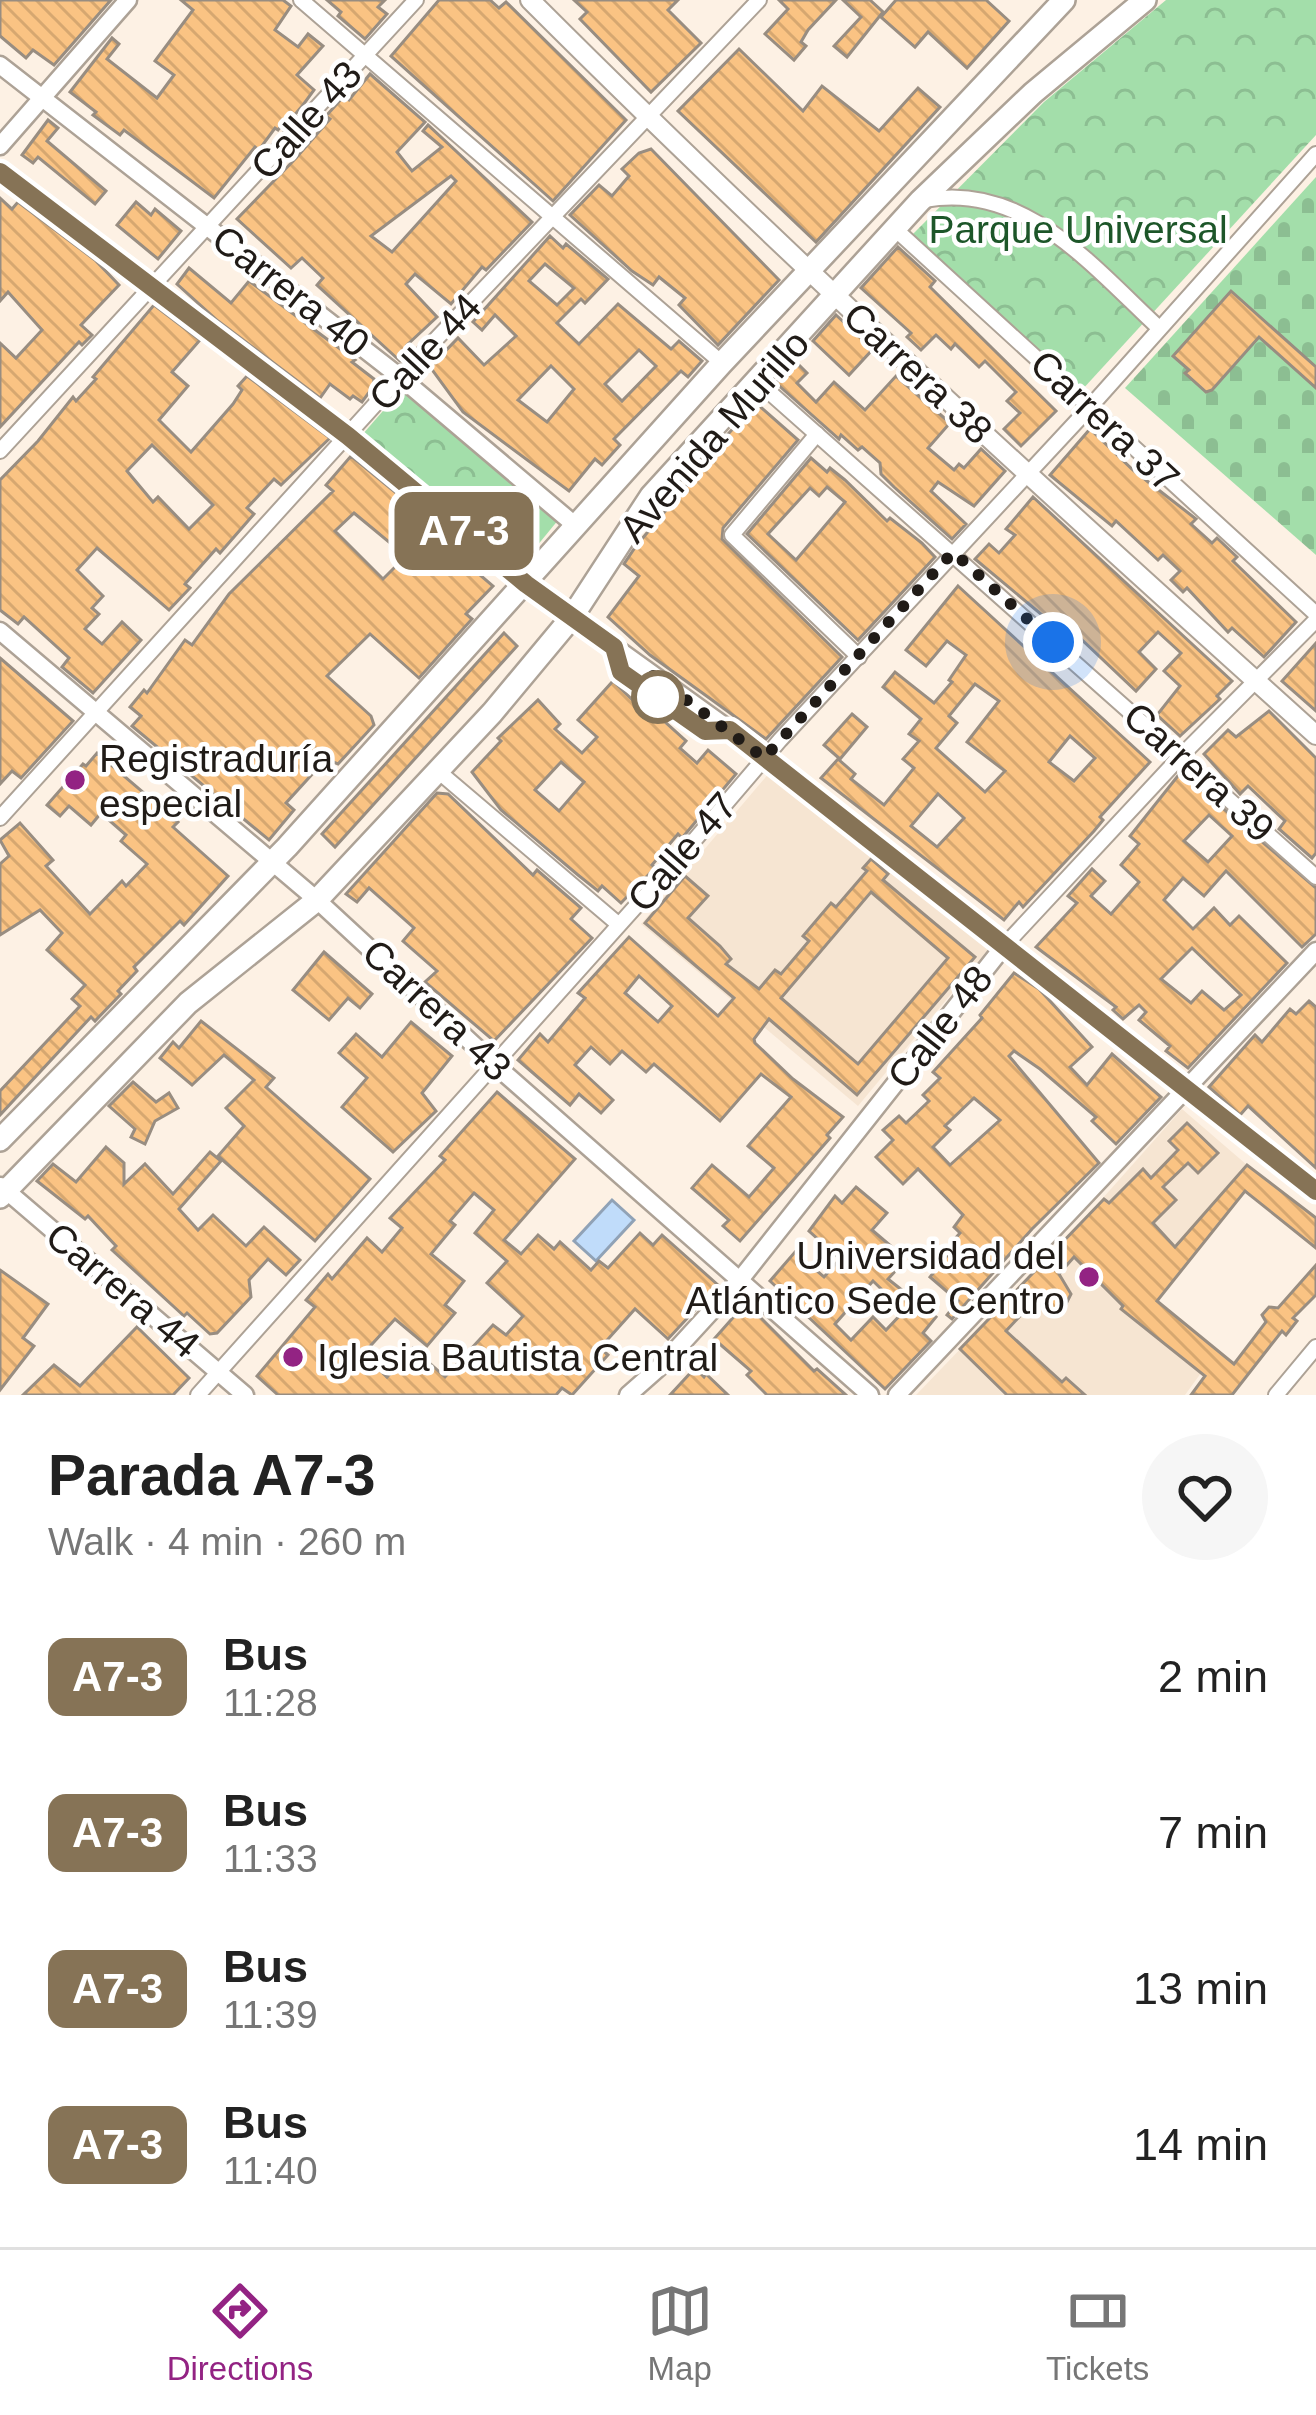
<!DOCTYPE html>
<html lang="en">
<head>
<meta charset="utf-8">
<style>
  :root { --surface:#fff; --page:#f6f6f6; --text:#222; --muted:#767676; --line:#e0e0e0; --accent:#932383 }
  body { margin:0; font-family:Helvetica,sans-serif; background:var(--page); color:var(--text); height:100vh; display:flex; flex-direction:column; font-size:45px; white-space:nowrap }
  * { box-sizing:border-box; margin:0 }
  p { font-size:39px; color:var(--muted) }
  .icon { flex:none; width:66px; height:66px; fill:none; stroke:currentColor; stroke-width:2; stroke-linecap:round; stroke-linejoin:round }
  .map { position:relative; height:1395px; overflow:hidden }
  .drawer { display:flex; flex-direction:column; background:var(--surface); flex:1 }
  .drawer>* { flex:none }
  .badge { padding:0 24px; border-radius:18px; font-size:42px; line-height:78px }
  .you { position:absolute; width:60px; height:60px; margin:-30px; border:9px solid #fff; border-radius:50%; background:#1a73e8; box-shadow:0 0 0 18px #1a73e833 }
  .map>.badge { position:absolute; translate:-50% -50%; box-shadow:0 0 0 6px #fff }
  .round { display:grid; place-items:center; flex:none; width:126px; height:126px; border-radius:63px; background:var(--page) }
  .headline { display:flex; align-items:center; justify-content:space-between; height:204px; padding:0 48px }
  h1 { font-size:57px; font-weight:600; line-height:90px }
  ul { padding:0; list-style:none }
  li { display:flex; align-items:center; gap:36px; height:156px; padding:0 48px }
  li div { flex:1 }
  li b { display:block; font-size:45px }
  li em { font-style:normal }
  li .badge { min-width:132px; font-weight:700; text-align:center }
  .tabs { display:flex; justify-content:space-around; align-items:center; height:168px; border-top:3px solid var(--line); background:var(--surface); font-size:33px; color:var(--muted) }
  .tabs a { display:grid; justify-items:center; gap:6px }
  .tabs .current { color:var(--accent) }
  .map>svg:first-child { display:block }
  .built { fill:#f6e5d2 }
  .cemetery { fill:url(#cemetery-stones) }
  .park { fill:url(#park-crowns) }
  .water { fill:#c0dcfa; stroke:#90a2b6; stroke-width:3 }
  .building { fill:url(#building-back-hatch); stroke:#988d81; stroke-width:3; fill-rule:evenodd }
  .lines { fill:none; stroke-linecap:round; stroke-linejoin:round }
  .minor-casing { stroke:#ada296; stroke-width:18 }
  .tertiary-casing { stroke:#ada296; stroke-width:21 }
  .secondary-casing { stroke:#ada296; stroke-width:22 }
  .primary-casing { stroke:#ada296; stroke-width:26 }
  .minor { stroke:#fff; stroke-width:14 }
  .tertiary { stroke:#fff; stroke-width:16 }
  .secondary { stroke:#fff; stroke-width:18 }
  .primary { stroke:#fff; stroke-width:21 }
  .line-casing { stroke:#fff; stroke-width:27 }
  .line { stroke:#867356; stroke-width:18 }
  .walk { stroke:#201b17; stroke-width:12; stroke-dasharray:0 21.6 }
  .stop-dot { fill:#fff; stroke:#867356; stroke-width:6 }
  .poi-dot { fill:#932383; stroke:#fff; stroke-width:4.5 }
  .labels { text-anchor:middle; dominant-baseline:central; stroke-width:9; stroke-linejoin:round; paint-order:stroke }
  .street-label { font-size:39px; fill:#201b17; stroke:#fff }
  .park-label { font-size:39px; fill:#1d5629; stroke:#fff }
  .poi-label { font-size:39px; fill:#201b17; stroke:#fff; text-anchor:start }
</style>
</head>
<body>
<div class="map">
<svg width="1316" height="1395" viewBox="0 0 1316 1395">
  <defs>
    <pattern id="cemetery-stones" width="16" height="16" patternUnits="userSpaceOnUse" patternTransform="scale(3)"><rect width="16" height="16" fill="#a3deaa"/><path d="M2 7V4a2 2 0 0 1 4 0v3zM10 15v-3a2 2 0 0 1 4 0v3z" fill="#8cbe92"/></pattern>
    <pattern id="park-crowns" width="20" height="18" patternUnits="userSpaceOnUse" patternTransform="scale(3)"><rect width="20" height="18" fill="#a3deaa"/><path d="M2 6a3 3 0 1 1 6 0M12 15a3 3 0 1 1 6 0" fill="none" stroke="#8cbe92"/></pattern>
    <pattern id="building-back-hatch" width="6" height="6" patternUnits="userSpaceOnUse" patternTransform="scale(3)"><rect width="6" height="6" fill="#fac383"/><path d="M-1 5l2 2M0 0l6 6M5-1l2 2" fill="none" stroke="#d6a770"/></pattern>
  </defs>
  <rect width="100%" height="100%" fill="#fdf1e4"/>
  <g class="built">
    <path d="M770,772L991,946L858,1106L641,924Z"/>
    <path d="M1182,1109L1247,1165L1121,1309L1201,1373L1185,1395H916L1070,1235Z"/>
  </g>
  <path class="cemetery" d="M1316,177V555L1125,388Z"/>
  <g class="park">
    <path d="M1166,0H1316V135L1081,391L912,235L1044,102Z"/>
    <path d="M403,388L559,519L523,563L362,435Z"/>
  </g>
  <path class="water" d="M612,1200L634,1220L596,1261L574,1241Z"/>
  <g class="building">
    <path d="M0,0H111L54,65L33,50L26,58L0,36Z"/>
    <path d="M181,0H283L291,6L275,30L298,47L308,34L323,46L297,75L314,90L303,105L292,118L289,115L278,130L275,128L259,150L255,147L214,198L124,130L120,135L93,115L96,112L70,92L112,38L119,44L107,59L157,98L174,75L155,61L193,10Z"/>
    <path d="M327,0H385L378,7L387,14L365,39L338,16L341,12Z"/>
    <path d="M439,0H490L499,8L506,2L626,120L553,201L391,56Z"/>
    <path d="M574,0H678L668,10L701,43L651,92L580,19L587,12Z"/>
    <path d="M779,0H836L808,30L801,42L806,46L794,60L765,34L788,9Z"/>
    <path d="M843,0H870L883,12L847,57L834,46L861,17Z"/>
    <path d="M896,0H986L1009,21L967,68L928,32L915,47L881,17Z"/>
    <path d="M739,49L803,111L822,86L879,131L918,88L940,107L816,242L678,111Z"/>
    <path d="M370,74L425,122L397,152L412,171L442,147L423,131L428,125L532,222L486,270L482,267L451,304L415,274L406,284L437,317L407,345L411,349L400,361L317,285L323,278L302,258L291,268L237,219L296,158L330,119L326,116L344,96L349,100ZM451,176L456,181L392,252L371,236Z"/>
    <path d="M48,120L58,128L47,141L106,191L95,204L38,157L33,163L22,155Z"/>
    <path d="M651,149L779,280L718,345L679,305L685,298L659,277L653,285L632,271L570,215L599,185L612,196L629,176L622,169L639,153Z"/>
    <path d="M0,198L12,209L18,202L95,260L119,285L81,325L92,335L82,345L79,342L0,427V343L16,358L42,330L8,292L0,301Z"/>
    <path d="M136,202L151,215L155,209L181,231L158,259L117,225Z"/>
    <path d="M550,236L563,248L566,244L608,279L585,303L581,299L557,323L579,344L618,304L671,349L679,341L702,361L688,377L681,371L614,439L620,445L602,465L595,459L569,491L463,412L430,367L458,338L484,365L516,336L495,315L482,330L473,322ZM545,264L574,288L557,305L529,281ZM639,350L656,366L622,401L605,384ZM551,366L574,389L547,422L518,400Z"/>
    <path d="M898,247L935,281L930,287L1056,411L1021,446L1004,429L1020,413L1007,401L1016,392L985,361L979,367L955,344L951,349L936,335L921,350L907,337L911,333L861,288Z"/>
    <path d="M189,268L231,303L249,281L355,360L352,362L374,379L373,387L362,402L353,396L350,399L330,384L320,398L218,321L177,284Z"/>
    <path d="M1231,291L1316,367V388L1259,337L1212,390L1206,392L1185,373L1189,370L1173,356Z"/>
    <path d="M154,305L200,340L172,372L188,386L159,420L191,452L233,404L242,390L238,386L247,376L330,438L281,485L274,479L247,508L254,514L220,553L216,549L185,584L190,588L169,610L97,548L77,570L103,596L92,608L99,614L85,629L102,644L122,622L141,640L93,693L62,667L69,658L24,617L18,624L0,610V480L38,441L73,397L76,401L96,379L93,377ZM152,445L213,505L189,529L158,497L153,502L127,471Z"/>
    <path d="M836,315L873,349L849,375L813,341Z"/>
    <path d="M796,362L807,373L797,383L816,402L834,382L865,410L896,376L950,423L928,448L954,470L959,464L964,468L981,449L1005,471L974,506L938,482L931,491L966,524L952,539L894,487L881,474L880,463L862,447L858,450L841,435L839,439L776,383Z"/>
    <path d="M756,403L798,440L723,528L722,539L842,657L766,739L650,655L608,617L639,576L624,564L636,546L704,465L702,463Z"/>
    <path d="M1090,429L1133,470L1196,519L1191,524L1212,543L1217,538L1237,557L1233,561L1296,622L1264,657L1232,628L1228,632L1187,588L1183,592L1171,580L1180,571L1163,555L1158,560L1116,521L1112,526L1050,475Z"/>
    <path d="M351,456L467,551L463,555L476,565L473,569L493,586L466,614L472,619L419,678L370,634L327,676L371,716L374,725L338,764L326,759L286,803L294,810L269,840L132,726L141,716L130,707L144,690L147,693L185,640L192,645L229,594L333,491L326,485ZM354,513L406,556L383,579L335,531Z"/>
    <path d="M811,458L827,472L830,468L845,480L887,521L890,518L922,543L935,557L858,640L747,534ZM827,487L845,502L796,560L768,534L810,488L819,496Z"/>
    <path d="M1033,497L1232,681L1217,696L1220,699L1180,736L1157,715L1180,686L1164,671L1181,653L1158,632L1139,652L1156,669L1136,691L1082,640L1078,645L975,559L989,544L999,553L1015,535L1006,529Z"/>
    <path d="M958,586L1150,762L1100,817L1103,820L1094,831L1023,907L1019,902L1004,920L821,778L838,759L855,774L851,779L884,805L914,768L903,759L919,741L909,734L921,719L883,687L895,672L934,703L952,682L949,680L966,655L947,641L926,666L906,650ZM975,684L999,701L967,742L1005,771L985,792L936,748L957,723L949,716ZM1070,736L1095,758L1074,781L1049,762ZM938,794L964,818L937,847L911,826Z"/>
    <path d="M504,633L517,646L335,847L322,834Z"/>
    <path d="M1316,643V711L1282,681Z"/>
    <path d="M0,658L73,721L21,778L12,771L0,784Z"/>
    <path d="M613,681L651,718L655,713L686,741L680,748L697,763L708,750L736,774L682,838L678,834L652,865L655,868L621,903L602,886L598,891L578,875L501,810L472,772L501,741L498,738L538,700L560,724L555,729L582,753L597,737L578,720ZM561,762L584,782L559,811L535,790Z"/>
    <path d="M1269,711L1316,758V853L1312,858L1279,829L1285,821L1248,786L1240,794L1204,754L1228,730L1236,737Z"/>
    <path d="M852,714L867,727L840,759L824,745Z"/>
    <path d="M97,753L178,822L173,827L228,876L184,925L180,921L134,967L137,971L118,991L121,994L95,1021L91,1017L0,1115V1091L80,1006L72,999L85,985L47,950L62,933L40,910L0,935V864L9,856L0,840L20,823L53,860L46,866L90,914L122,881L126,886L147,864L121,841L126,835L101,813L91,825L69,806L60,816L47,805L83,764L86,766Z"/>
    <path d="M1181,772L1316,888V934L1302,947L1226,871L1204,896L1183,878L1164,900L1193,929L1214,908L1230,925L1239,916L1287,963L1188,1068L1166,1051L1170,1046L1139,1020L1146,1012L1139,1005L1123,1019L1113,1010L1116,1007L1036,947L1077,903L1068,896L1092,869L1105,881L1091,896L1111,914L1139,882L1121,865L1139,844L1130,836ZM1209,815L1232,836L1208,862L1184,841ZM1192,948L1241,995L1224,1010L1202,991L1191,1003L1161,979Z"/>
    <path d="M437,793L448,794L533,875L537,870L581,908L571,919L592,938L494,1041L425,982L437,971L403,941L414,928L369,888L357,902L346,894Z"/>
    <path d="M871,859L888,874L883,880L975,957L857,1095L769,1019L754,1039L755,1043L793,1079L843,1117L827,1135L830,1138L740,1241L723,1226L729,1220L692,1188L712,1165L749,1197L774,1168L748,1146L791,1097L761,1074L720,1121L654,1064L646,1072L622,1051L610,1064L591,1047L575,1065L613,1100L601,1113L579,1094L570,1105L518,1060L540,1034L548,1042L585,998L578,993L629,937L718,1016L734,998L645,923L685,876L708,896L688,918L720,946L731,959L726,964L759,989L775,970L781,974L809,941L803,936L831,903L836,907L867,871L863,868ZM871,892L948,958L858,1064L781,998ZM639,976L672,1006L658,1022L625,993Z"/>
    <path d="M324,952L372,994L360,1008L348,998L329,1020L293,990Z"/>
    <path d="M1014,973L1039,989L1092,1047L1070,1067L1087,1085L1112,1054L1161,1097L1116,1144L1092,1121L1096,1117L1040,1069L1014,1051L1009,1056L1099,1163L1032,1229L952,1319L947,1315L958,1301L930,1277L950,1252L946,1249L960,1233L954,1227L963,1215L918,1169L903,1184L876,1157L893,1140L883,1130L899,1116L906,1123L929,1101L923,1095L940,1078L933,1072L982,1018L980,1015ZM974,1098L1000,1120L950,1165L933,1147L950,1130L945,1126Z"/>
    <path d="M1309,1001L1316,1007V1168L1248,1106L1240,1115L1209,1087L1255,1035L1262,1042L1290,1009L1296,1014Z"/>
    <path d="M201,1021L274,1078L266,1087L370,1179L315,1241L218,1156L244,1126L226,1108L254,1080L224,1055L192,1085L160,1058L173,1042L179,1048Z"/>
    <path d="M411,1022L452,1056L422,1093L436,1111L393,1152L342,1107L367,1078L339,1053L356,1034L382,1057Z"/>
    <path d="M133,1082L156,1102L169,1093L178,1108L155,1121L145,1144L131,1137L135,1129L109,1106Z"/>
    <path d="M497,1092L575,1159L504,1240L521,1254L538,1235L554,1249L560,1242L591,1270L599,1261L608,1268L640,1233L653,1245L662,1235L718,1285L668,1339L635,1309L600,1348L608,1355L572,1395L562,1388L556,1395H278L257,1376L315,1307L306,1300L328,1274L332,1279L367,1238L382,1252L402,1228L390,1218L445,1160L440,1156ZM474,1193L494,1210L475,1233L507,1261L487,1283L523,1316L506,1335L493,1325L445,1377L413,1348L387,1377L363,1354L395,1319L427,1346L455,1313L445,1305L464,1281L431,1254L455,1225L450,1221Z"/>
    <path d="M1187,1123L1218,1153L1198,1173L1188,1163L1163,1187L1176,1200L1153,1223L1175,1247L1247,1165L1316,1218V1248L1245,1191L1157,1301L1234,1364L1266,1322L1262,1315L1269,1307L1278,1308L1316,1265V1295L1293,1318L1297,1321L1286,1335L1282,1331L1232,1395H1191L1205,1376L1121,1309L1123,1306L1074,1257L1059,1274L1071,1294L1064,1308L1052,1314L1035,1300L1006,1331L1062,1382L1066,1378L1085,1395H1007L960,1349L1104,1199L1109,1203L1143,1169L1151,1178L1178,1150L1169,1141Z"/>
    <path d="M106,1147L124,1163V1184L145,1164L173,1194L210,1152L221,1161L179,1209L198,1230L213,1215L246,1246L264,1227L300,1260L286,1275L268,1259L249,1280L251,1297L217,1333L210,1334L187,1313L184,1316L112,1250L116,1246L88,1216L85,1219L37,1181L53,1164L76,1182Z"/>
    <path d="M856,1187L887,1213L872,1230L899,1253L892,1261L899,1267L888,1279L936,1317L923,1333L931,1341L885,1389L770,1281L795,1252L824,1277L840,1259L809,1231L835,1196L842,1203ZM873,1281L904,1311L886,1330L873,1317L851,1340L835,1324Z"/>
    <path d="M0,1270L48,1304L23,1338L34,1346L0,1390Z"/>
    <path d="M746,1303L814,1371L817,1369L846,1395H767L747,1375L751,1371L714,1339Z"/>
    <path d="M137,1327L189,1378L173,1395H23L54,1365L80,1386Z"/>
    <path d="M695,1368L704,1377L706,1374L728,1395H670Z"/>
  </g>
  <g class="lines">
    <defs>
      <g id="minor">
        <path d="M301,0L722,363"/>
        <path d="M925,200C1024,181 1094,268 1159,328"/>
        <path d="M894,228L1316,614"/>
        <path d="M758,382L1316,877"/>
        <path d="M817,434L732,535L859,657"/>
        <path d="M0,451L416,0"/>
        <path d="M438,771L618,924"/>
        <path d="M0,818L400,377L759,0"/>
        <path d="M1004,946L1180,757L1316,620"/>
        <path d="M198,1395L680,857L780,740L1090,407L1316,154"/>
        <path d="M1276,1395L1316,1347"/>
      </g>
      <g id="tertiary">
        <path d="M0,65L400,377L576,526"/>
        <path d="M0,146L128,0"/>
        <path d="M0,172L348,436L527,584L730,730L1316,1191"/>
        <path d="M0,631L317,900L503,1072L870,1395"/>
        <path d="M1,1186L245,1395"/>
        <path d="M628,1395L662,1365L739,1281L1004,946"/>
        <path d="M897,1395L1316,951"/>
      </g>
      <path id="secondary" d="M530,0C784,254 1049,495 1316,735"/>
      <g id="primary">
        <path d="M0,1140L287,847L722,363L1064,0"/>
        <path d="M0,1197L188,1003L317,900L492,713L572,617L651,496L920,201L1033,93L1145,0"/>
      </g>
    </defs>
    <use href="#minor" class="minor-casing"/>
    <use href="#tertiary" class="tertiary-casing"/>
    <use href="#secondary" class="secondary-casing"/>
    <use href="#primary" class="primary-casing"/>
    <use href="#minor" class="minor"/>
    <use href="#tertiary" class="tertiary"/>
    <use href="#secondary" class="secondary"/>
    <use href="#primary" class="primary"/>
  </g>
  <g class="lines">
    <defs>
      <path id="line" d="M0,172L348,436L526,584L614,647L621,672L705,731L730,730L1316,1191"/>
    </defs>
    <use href="#line" class="line-casing"/>
    <use href="#line" class="line"/>
    <path class="walk" d="M658,697L653,675L764,758L953,552L1053,642"/>
  </g>
  <circle class="stop-dot" cx="658" cy="697" r="24"/>
  <g class="poi-dot">
    <circle cx="75" cy="780" r="12"/>
    <circle cx="1089" cy="1277" r="12"/>
    <circle cx="293" cy="1357" r="12"/>
  </g>
  <g class="labels">
    <g class="street-label">
      <text transform="translate(306 120) rotate(-48)">Calle 43</text>
      <text transform="translate(291 291) rotate(38)">Carrera 40</text>
      <text transform="translate(425 352) rotate(-47)">Calle 44</text>
      <text transform="translate(918 373) rotate(43)">Carrera 38</text>
      <text transform="translate(1105 421) rotate(43)">Carrera 37</text>
      <text transform="translate(714 436) rotate(-49)">Avenida Murillo</text>
      <text transform="translate(1199 772) rotate(42)">Carrera 39</text>
      <text transform="translate(682 852) rotate(-49)">Calle 47</text>
      <text transform="translate(437 1010) rotate(43)">Carrera 43</text>
      <text transform="translate(940 1027) rotate(-52)">Calle 48</text>
      <text transform="translate(123 1290) rotate(40)">Carrera 44</text>
    </g>
    <g class="park-label">
      <text x="1078" y="229">Parque Universal</text>
    </g>
    <g class="poi-label">
      <text x="99" y="758">Registraduría<tspan x="99" dy="45">especial</tspan></text>
      <text x="1065" y="1255" text-anchor="end">Universidad del<tspan x="1065" dy="45">Atlántico Sede Centro</tspan></text>
      <text x="317" y="1357">Iglesia Bautista Central</text>
    </g>
  </g>
</svg>
<div class="you" style="left:1053px;top:642px"></div>
<b class="badge" style="left:464px;top:531px;background:#867356;color:#fff">A7-3</b>
</div>
<section class="drawer">
<div class="headline"><div><h1>Parada A7-3</h1><p>Walk · 4 min · 260 m</p></div><a class="round"><svg class="icon" aria-label="heart" viewBox="0 0 24 24"><path d="M12 20l-8-8c-3-5 5-10 8-4 3-6 11-1 8 4z"/></svg></a></div>
<ul>
<li><span class="badge" style="background:#867356;color:#fff">A7-3</span><div><b>Bus</b><p>11:28</p></div><em>2 min</em></li>
<li><span class="badge" style="background:#867356;color:#fff">A7-3</span><div><b>Bus</b><p>11:33</p></div><em>7 min</em></li>
<li><span class="badge" style="background:#867356;color:#fff">A7-3</span><div><b>Bus</b><p>11:39</p></div><em>13 min</em></li>
<li><span class="badge" style="background:#867356;color:#fff">A7-3</span><div><b>Bus</b><p>11:40</p></div><em>14 min</em></li>
</ul>
</section>
<nav class="tabs">
<a class="current"><svg class="icon" aria-label="directions" viewBox="0 0 24 24"><path d="M12 3l9 9-9 9-9-9zM9 14v-3h6M13 9l2 2-2 2"/></svg>Directions</a>
<a><svg class="icon" aria-label="map" viewBox="0 0 24 24"><path d="M3 6l6-2 6 2 6-2v14l-6 2-6-2-6 2zM9 4v14M15 6v14"/></svg>Map</a>
<a><svg class="icon" aria-label="tickets" viewBox="0 0 24 24"><path d="M3 7h18v10H3zM15 7v10"/></svg>Tickets</a>
</nav>
</body>
</html>
